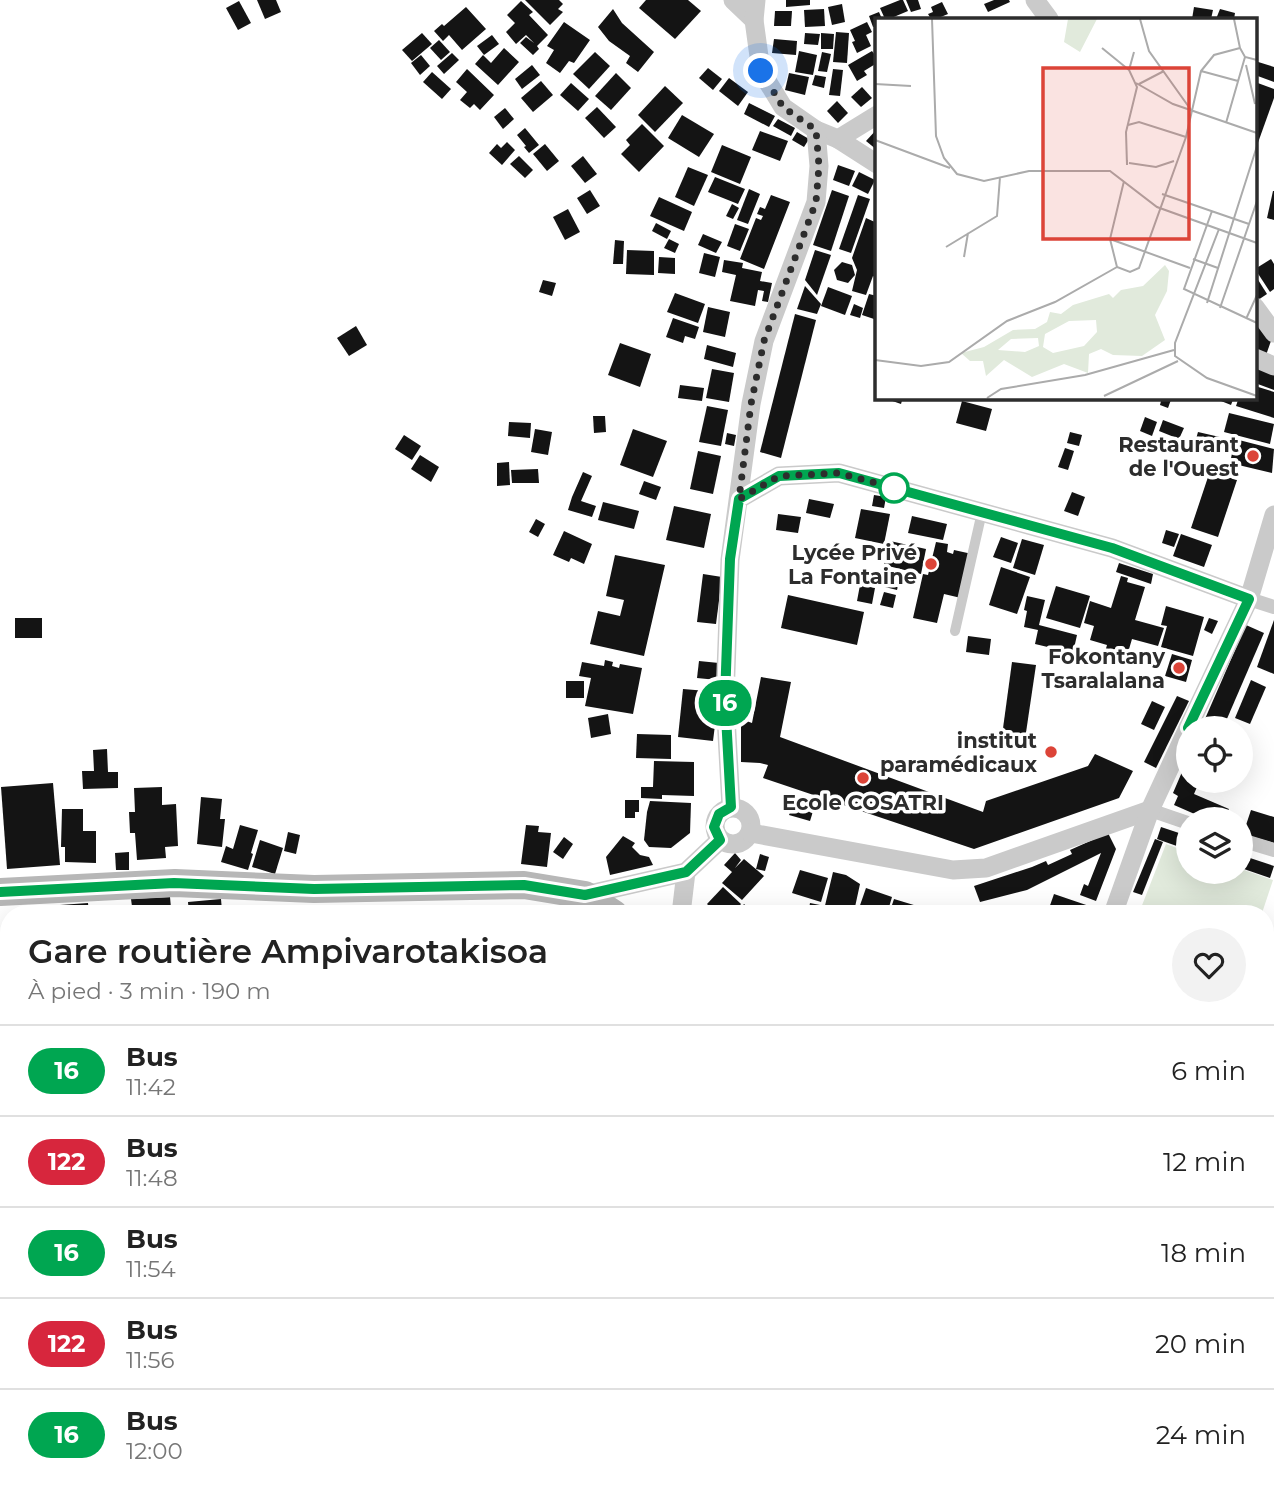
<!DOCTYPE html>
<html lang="fr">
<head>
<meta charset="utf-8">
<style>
  :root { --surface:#fff; --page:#f2f2f2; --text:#222; --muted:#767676; --line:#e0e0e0 }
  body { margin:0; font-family:Montserrat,sans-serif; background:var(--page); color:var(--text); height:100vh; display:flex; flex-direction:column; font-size:26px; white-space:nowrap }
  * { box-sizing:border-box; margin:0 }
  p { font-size:23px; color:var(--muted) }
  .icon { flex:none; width:38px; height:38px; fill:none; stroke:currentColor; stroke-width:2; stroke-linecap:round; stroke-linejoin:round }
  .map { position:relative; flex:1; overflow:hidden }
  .panel { position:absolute; left:0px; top:905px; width:1274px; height:590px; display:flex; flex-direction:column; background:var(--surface); border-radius:28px 28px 0 0; box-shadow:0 7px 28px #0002 }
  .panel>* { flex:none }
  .badge { padding:0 14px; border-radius:23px; font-size:24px; line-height:46px }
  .buttons { position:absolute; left:1176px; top:716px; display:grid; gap:14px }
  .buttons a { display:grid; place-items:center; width:77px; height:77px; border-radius:50%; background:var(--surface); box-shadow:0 7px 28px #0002; font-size:35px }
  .you { position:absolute; width:35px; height:35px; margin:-18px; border:5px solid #fff; border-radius:50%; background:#1a73e8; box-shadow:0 0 0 10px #1a73e833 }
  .map>.badge { position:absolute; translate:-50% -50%; box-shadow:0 0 0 4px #fff }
  .round { display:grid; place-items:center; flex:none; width:74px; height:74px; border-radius:37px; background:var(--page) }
  .headline { display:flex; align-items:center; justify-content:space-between; height:119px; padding:0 28px }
  h1 { font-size:33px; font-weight:600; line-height:52px }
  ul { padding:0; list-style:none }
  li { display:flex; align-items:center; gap:21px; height:91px; padding:0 28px; border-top:2px solid var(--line) }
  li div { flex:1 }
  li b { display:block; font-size:26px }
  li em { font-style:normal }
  li .badge { min-width:77px; font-weight:700; text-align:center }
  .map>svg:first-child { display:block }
  .green { fill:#e1eadc }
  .building { fill:#141414 }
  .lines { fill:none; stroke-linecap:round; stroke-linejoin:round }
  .path { stroke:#cacaca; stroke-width:4.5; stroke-dasharray:3.5 3.5; stroke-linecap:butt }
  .service { stroke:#cacaca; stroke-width:10 }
  .pedestrian { stroke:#cacaca; stroke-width:14 }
  .minor { stroke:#cacaca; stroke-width:19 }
  .secondary { stroke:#b7b7b7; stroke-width:28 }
  .line-casing { stroke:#fff; stroke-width:16 }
  .line { stroke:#00a651; stroke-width:10 }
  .walk { stroke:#2d2d2d; stroke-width:7; stroke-dasharray:0 12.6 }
  .poi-dot { fill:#dc4438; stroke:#fff; stroke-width:2.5 }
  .stop-dot { fill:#fff; stroke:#00a651; stroke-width:3.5 }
  .labels { text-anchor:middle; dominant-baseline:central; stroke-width:7; stroke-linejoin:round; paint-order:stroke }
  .poi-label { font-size:21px; font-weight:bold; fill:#2d2d2d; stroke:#fff; text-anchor:end }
  .inset-road { fill:none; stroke:#ababab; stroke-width:2 }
  .view { fill:#dc4438; fill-opacity:0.15; stroke:#dc4438; stroke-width:3.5 }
  .inset-edge { fill:none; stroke:#2d2d2d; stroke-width:3.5 }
</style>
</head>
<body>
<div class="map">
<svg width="1274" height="1494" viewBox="0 0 1274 1494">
  <rect width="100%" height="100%" fill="#fff"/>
  <path class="green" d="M1166,844L1188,852V872H1241V869L1273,880L1262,913H1139Z"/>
  <g class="building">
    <path d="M257,0H276L281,12L265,19Z"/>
    <path d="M525,0H559L563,4L558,9L563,12L550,25Z"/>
    <path d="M646,0H688L701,11L675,39L639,8Z"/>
    <path d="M786,0H810V5L786,7Z"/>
    <path d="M900,0H903L908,11L889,19H885L880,8Z"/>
    <path d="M906,0H918L921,9L911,12Z"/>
    <path d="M994,0H1009L1010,2L988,12L984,4Z"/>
    <path d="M239,1L251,23L238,30L226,8Z"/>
    <path d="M521,1L533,12L529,15L548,35L537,46L539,49L533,55L520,43L526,37L534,43L526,35L516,44L506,32L515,23L507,15Z"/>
    <path d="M942,2L948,14L936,19H931L928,14L933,12L931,7Z"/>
    <path d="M842,4L845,22L832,25L828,7Z"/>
    <path d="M466,7L486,29L462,50L449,35L443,41L434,31L442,24L444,26Z"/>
    <path d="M1194,7L1213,10L1211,19H1192Z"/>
    <path d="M613,9L622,23L654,52L638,72L626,63L630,56L609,41L598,27Z"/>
    <path d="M824,9L825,26L805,27L804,10Z"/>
    <path d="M1220,9L1235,13L1234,19H1216Z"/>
    <path d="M775,11H792L791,26H774Z"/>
    <path d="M879,12L882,19H877V26L873,27L869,16Z"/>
    <path d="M564,22L590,40L574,63L569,61L560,73L546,63L554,50L547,46Z"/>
    <path d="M867,22L872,32L866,35L871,46L857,53L852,42L855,41L850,30Z"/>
    <path d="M836,32L849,33L847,63L833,62Z"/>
    <path d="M422,33L432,44L412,61L402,50Z"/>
    <path d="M805,33L820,34L818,45L804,44Z"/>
    <path d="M821,33L834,34L833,49H821Z"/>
    <path d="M492,35L499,44L484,55L477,46Z"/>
    <path d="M774,39L797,41L796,55L772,53Z"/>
    <path d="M439,40L450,52L441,60L430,48Z"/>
    <path d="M504,48L519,62L498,85L475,64L483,55L491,63Z"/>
    <path d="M799,51L817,55L813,75L795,72Z"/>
    <path d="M872,51L877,58V63L864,71L867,75L857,81L848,65Z"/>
    <path d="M595,52L610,66L589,89L573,74Z"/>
    <path d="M822,52L831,54L827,72L818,71Z"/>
    <path d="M452,53L459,60L444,74L437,66Z"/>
    <path d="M421,55L430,66L420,75L411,63Z"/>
    <path d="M1255,61L1274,67V82L1255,75Z"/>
    <path d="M532,65L540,75L522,89L515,79Z"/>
    <path d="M708,68L722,79L713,90L699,78Z"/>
    <path d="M467,69L494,95L480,110L474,104L470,108L460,100L467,92L456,82Z"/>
    <path d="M833,69L843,70L840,96L829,95Z"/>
    <path d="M432,72L451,89L442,99L423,82Z"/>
    <path d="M616,73L631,88L611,110L595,96Z"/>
    <path d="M789,73L809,77L805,95L785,90Z"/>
    <path d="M815,75L826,77L824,88L812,85Z"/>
    <path d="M729,78L748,92L738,106L719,91Z"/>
    <path d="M541,81L553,95L533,112L521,98Z"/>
    <path d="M1255,82L1274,89V98L1255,151Z"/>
    <path d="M571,83L589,99L578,111L560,95Z"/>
    <path d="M665,86L683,103L655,132L638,115Z"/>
    <path d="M862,87L872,98L861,107L851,97Z"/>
    <path d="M837,101L848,113L838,123L827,111Z"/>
    <path d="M749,103L775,116L769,127L744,114Z"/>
    <path d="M597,107L616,127L604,138L585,118Z"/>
    <path d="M505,108L514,119L503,129L494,117Z"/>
    <path d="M682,115L714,134L699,157L668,138Z"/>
    <path d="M778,119L795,128L791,136L773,126Z"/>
    <path d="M642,124L664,146L639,172L621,154L630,145L626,140Z"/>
    <path d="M525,128L539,145L529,153L524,147L526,146L517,135Z"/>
    <path d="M877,129V150L866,141Z"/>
    <path d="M760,131L788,141L780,161L752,150Z"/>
    <path d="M797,132L809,139L804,147L792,140Z"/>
    <path d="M507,142L515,150L502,165L489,153L497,144L501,148Z"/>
    <path d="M545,144L559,161L547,171L533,154Z"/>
    <path d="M722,145L751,157L740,184L711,172Z"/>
    <path d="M519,156L533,170L525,178L510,164Z"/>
    <path d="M583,156L597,174L585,183L571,166Z"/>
    <path d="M838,165L855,171L849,186L833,180Z"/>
    <path d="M688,167L708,175L694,206L675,197Z"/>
    <path d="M859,172L875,180L868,194L852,186Z"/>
    <path d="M715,177L745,189L738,204L708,192Z"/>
    <path d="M749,189L760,194L748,224L737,220Z"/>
    <path d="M590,190L600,206L587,214L577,198Z"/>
    <path d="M832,190L849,196L831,251L813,245Z"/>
    <path d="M1273,191H1274V220L1267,218Z"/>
    <path d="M771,195L790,202L764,269L740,259L756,218L761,220L763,216L757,214L760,207L765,209Z"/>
    <path d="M858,195L870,199L851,253L839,249Z"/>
    <path d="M659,197L692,212L684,231L650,216Z"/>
    <path d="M732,204L739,208L733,219L726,216Z"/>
    <path d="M568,209L580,232L565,240L553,217Z"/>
    <path d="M866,218L877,223V275L876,278L873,276L866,295L852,291L857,270L852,258Z"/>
    <path d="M656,223L671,231L667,239L652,231Z"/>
    <path d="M735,224L749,229L740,251L727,246Z"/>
    <path d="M703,234L722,242L716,253L698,245Z"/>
    <path d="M669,239L679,244L675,253L664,248Z"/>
    <path d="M615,240L624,241L623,264H613Z"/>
    <path d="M627,250L654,251V275L626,274Z"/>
    <path d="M815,250L831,255L817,295L805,280Z"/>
    <path d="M704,253L720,257L715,277L699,273Z"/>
    <path d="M659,257L675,258V274L658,273Z"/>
    <path d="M1271,259L1274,264V289L1270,292L1255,269Z"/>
    <path d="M724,260L743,263L742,268L762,272L760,281L772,283L768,302L762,301L764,291L758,290L755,306L730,301L736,275L722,272Z"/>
    <path d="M842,262L852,265L855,275L848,283L837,280L834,270Z"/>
    <path d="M1255,275L1267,294L1258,300L1255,296Z"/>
    <path d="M543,280L556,283L552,296L539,292Z"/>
    <path d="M805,286L821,304L817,314L797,309Z"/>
    <path d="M828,287L852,296L845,315L821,306Z"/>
    <path d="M675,293L705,304L698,323L667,312Z"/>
    <path d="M869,294L877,296V320L862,315Z"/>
    <path d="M854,304L863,308L860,318L850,315Z"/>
    <path d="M708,307L730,312L725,337L703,332Z"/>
    <path d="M795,314L816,320L781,458L760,452Z"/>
    <path d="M1255,314L1272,338L1265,358L1255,355Z"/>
    <path d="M673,318L699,327L695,339L685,336L683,343L666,337Z"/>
    <path d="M356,326L367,345L349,356L337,338Z"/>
    <path d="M620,343L651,354L640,387L608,375Z"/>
    <path d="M707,345L736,353L733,367L704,359Z"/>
    <path d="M1258,364L1274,370V390L1255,383V373Z"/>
    <path d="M712,369L734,373L729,402L706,398Z"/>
    <path d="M680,385L704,388L702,401L678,398Z"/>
    <path d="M1255,386L1274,392V418L1236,406L1239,397H1255Z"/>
    <path d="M881,397H903L901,404Z"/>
    <path d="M1162,397H1172L1168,408L1160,405Z"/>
    <path d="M1211,397H1234L1231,405Z"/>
    <path d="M962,401L992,409L986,431L956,423Z"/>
    <path d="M707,406L728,410L721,446L699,442Z"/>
    <path d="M1229,413L1274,424L1270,444L1224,432Z"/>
    <path d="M593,416H605L606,432L594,433Z"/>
    <path d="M1145,417L1157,422L1152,436L1140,431Z"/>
    <path d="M1163,420L1184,428L1179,439L1159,431Z"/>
    <path d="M509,422L531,423L530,438L508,436Z"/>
    <path d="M535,429L552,432L548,455L531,452Z"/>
    <path d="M633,429L667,441L653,477L620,465Z"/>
    <path d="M1070,432L1082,435L1079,446L1067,443Z"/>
    <path d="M1198,432L1224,438L1221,452L1194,446Z"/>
    <path d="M727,433L736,435L734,446L725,444Z"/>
    <path d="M404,435L421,446L412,460L395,449Z"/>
    <path d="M1235,439L1274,449L1272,473L1230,463Z"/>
    <path d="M1065,448L1074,451L1068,470L1058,467Z"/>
    <path d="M698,451L721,456L713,494L690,489Z"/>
    <path d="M420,455L439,467L431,482L411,469Z"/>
    <path d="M509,462L510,485L497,486V463Z"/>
    <path d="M538,469L539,483H512L511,470Z"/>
    <path d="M1210,471L1237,480L1218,537L1191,528Z"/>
    <path d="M583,472L592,476L581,501L596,506L592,517L568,510L572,497Z"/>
    <path d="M644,481L661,487L656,500L639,494Z"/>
    <path d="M1072,492L1085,497L1078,516L1064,511Z"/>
    <path d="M874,495L886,497L884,508L872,506Z"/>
    <path d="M809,499L834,504L830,518L806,513Z"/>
    <path d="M603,502L639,511L634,529L598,520Z"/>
    <path d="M674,506L711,514L704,548L666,540Z"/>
    <path d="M861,509L890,514L884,544L855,538Z"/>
    <path d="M778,514L801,517L798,533L776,530Z"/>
    <path d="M912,516L947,524L943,540L908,533Z"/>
    <path d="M536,519L545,524L538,537L529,532Z"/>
    <path d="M1166,530L1179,534L1174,547L1162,543Z"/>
    <path d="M564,531L592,544L584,564L571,558L569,562L553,555Z"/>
    <path d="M1181,534L1212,545L1204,567L1173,556Z"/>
    <path d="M1001,537L1018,543L1011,563L993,557Z"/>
    <path d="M1022,539L1044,545L1035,575L1013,568Z"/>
    <path d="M890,541L926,549L921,574L884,565Z"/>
    <path d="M936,542L948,544L947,552L953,554L954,550L972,554L961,598L944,594L937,623L913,618L923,574L928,575Z"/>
    <path d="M615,555L665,565L644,656L590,644L598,611L620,616L624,600L606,596Z"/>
    <path d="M1119,563L1153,574L1151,584L1116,572Z"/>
    <path d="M1001,567L1030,577L1017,614L989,605Z"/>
    <path d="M881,569L901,574L897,590L877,585Z"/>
    <path d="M703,574L722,577L716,624L697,622Z"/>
    <path d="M1121,576L1128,578L1127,582L1145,587L1135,620L1164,628L1158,646L1132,639L1124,666L1103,659L1107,645L1090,640L1094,626L1084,623L1090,601L1111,608Z"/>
    <path d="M860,585L875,588L872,604L857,601Z"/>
    <path d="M1056,586L1090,596L1080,628L1046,618Z"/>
    <path d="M884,592L896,595L893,608L880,605Z"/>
    <path d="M788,595L864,612L857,645L781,628Z"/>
    <path d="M1027,596L1045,600L1039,625L1077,635L1073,653L1035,644L1038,630L1024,627L1027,611L1024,610Z"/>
    <path d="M1166,606L1204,617L1193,656L1161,647L1167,626L1161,625Z"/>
    <rect x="15" y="618" width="27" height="20"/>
    <path d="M1209,618L1218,621L1212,634L1204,630Z"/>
    <path d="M1274,620V674L1257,667Z"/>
    <path d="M1246,625L1264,633L1223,728H1201Z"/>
    <path d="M968,636L991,639L989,655L966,652Z"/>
    <path d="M1172,654L1192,660L1186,682L1165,676Z"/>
    <path d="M605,660L613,662L612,666L619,668L620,664L642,668L633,714L585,706L591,678L579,676L582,662L604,666Z"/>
    <path d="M699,661L719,663L717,680L697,678Z"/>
    <path d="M1012,662L1036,665L1024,746L1001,743Z"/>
    <path d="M761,677L791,682L780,737L983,812L986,801L1088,766L1095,754L1133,771L1119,798L974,849L763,778L768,765L760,763L741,762V719L752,723Z"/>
    <path d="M1251,680L1266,687L1250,724L1235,718Z"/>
    <rect x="566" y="681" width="18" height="17"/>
    <path d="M683,689L719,692L713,741L678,737Z"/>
    <path d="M1177,696L1189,701L1156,768L1144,762Z"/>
    <path d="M1152,701L1165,707L1154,730L1141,724Z"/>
    <path d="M608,714L611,734L591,738L588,718Z"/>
    <path d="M637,734L671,735V759L636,758Z"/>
    <path d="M107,749L108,772H118V788L83,789L82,771H94L93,750Z"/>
    <path d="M1188,758V780H1200L1194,794L1229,809L1225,819H1206L1174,805L1178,796L1173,793Z"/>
    <path d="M654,761L694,762V796L662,795V799L641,798V787H653Z"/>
    <path d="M53,783L60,865L7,869L1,787Z"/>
    <path d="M162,787V805L176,804L178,846L165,847L166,858L137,860L135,833H130L129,812H135L134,788Z"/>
    <path d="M201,797L222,799L220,819H225L222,847L197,844Z"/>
    <path d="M625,800H639V812H635V818H625Z"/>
    <path d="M650,801L691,803L690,833L671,848L649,847L644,840L647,812Z"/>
    <path d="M794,801L814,808L810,821L789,815Z"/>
    <path d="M62,809H83V831H96V863L65,862V847H61Z"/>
    <path d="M1251,810L1274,817V843L1243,834Z"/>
    <path d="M240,825L258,830L251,853L253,854L248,870L221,862L226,846L233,849Z"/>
    <path d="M526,825L539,826L538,832L551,833L547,867L521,864Z"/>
    <path d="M1161,827L1188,836V850L1157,839Z"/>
    <path d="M288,832L300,835L296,854L284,851Z"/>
    <path d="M1108,833L1116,849L1096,901L1080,895L1084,884L1088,886L1101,853L1027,890L980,902L974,886L1032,867L1046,861L1048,865L1072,854L1070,850Z"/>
    <path d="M623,836L635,843L632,847L640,855L649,857L653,865L610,875L606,857Z"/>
    <path d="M564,837L573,844L563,859L553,852Z"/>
    <path d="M1155,839L1163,842L1142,895L1133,892Z"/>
    <path d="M260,840L283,848L275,874L252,867Z"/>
    <path d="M129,852V870H116L115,853Z"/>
    <path d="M735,853L741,860L735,868L744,859L764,876L742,900L722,883L732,872L724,865Z"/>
    <path d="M760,854L769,857L765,871L756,869Z"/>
    <path d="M1241,855L1274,866L1270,878L1241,868Z"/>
    <path d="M800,870L828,878L821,902L792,893Z"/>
    <path d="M833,872L846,875L860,884L855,907L847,905L845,914H823Z"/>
    <path d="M723,887L741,904L733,914H717L707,904Z"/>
    <path d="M866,888L892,897L887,914H857Z"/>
    <path d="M1054,894L1095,908L1093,914H1047Z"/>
    <path d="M170,897L171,908L160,909L161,914H133L131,899Z"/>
    <path d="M221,899L222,911L189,914L188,902Z"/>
    <path d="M894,899L927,909L925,914H889Z"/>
    <path d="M88,903L89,914H44V911L60,910V905Z"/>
    <path d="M810,903L820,905L818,914L808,913Z"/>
    <path d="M744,904L755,914H737Z"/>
    <path d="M127,907V914H109V908Z"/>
    <path d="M310,907L312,914H293L292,911Z"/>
    <path d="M5,944H9V970H6Z"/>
    <path d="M0,1046H8L9,1072H0Z"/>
    <path d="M1265,1054L1274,1057V1082L1271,1081L1268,1090L1265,1092Z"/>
    <path d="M1265,1101L1274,1104V1132L1269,1147L1265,1146Z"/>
    <path d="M1265,1225L1274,1228V1276L1265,1273Z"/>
    <path d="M1265,1326L1274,1330V1391L1269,1389L1266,1398L1267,1376H1265Z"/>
    <path d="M1274,1422V1466L1265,1463V1446Z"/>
    <path d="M1265,1468L1274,1472L1273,1494L1260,1490L1261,1486H1265Z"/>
    <path d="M77,1486H91L89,1494L75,1492Z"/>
    <path d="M276,1486H303L302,1494H275Z"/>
    <path d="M312,1486H331L330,1494H310Z"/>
    <path d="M403,1486H429V1493L404,1494Z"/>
    <path d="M509,1486L522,1487V1486H549L547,1492L536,1491L535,1494H507Z"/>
    <path d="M624,1486H636L641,1488L639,1494H635L622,1489Z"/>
    <path d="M783,1486H810L808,1494H781Z"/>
    <path d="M821,1486L843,1488L842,1494H820Z"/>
    <path d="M856,1486H885L884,1490L856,1488Z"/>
    <path d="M993,1486H1025L1022,1494H990Z"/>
    <path d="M1072,1486H1135L1132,1494H1082L1070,1490Z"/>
    <path d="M1203,1486H1234L1232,1494H1200Z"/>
    <path d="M658,1487L678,1493V1494H656Z"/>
    <rect x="449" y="1488" width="23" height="6"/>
  </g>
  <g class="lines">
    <path class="path" d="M1265,1411L1269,1399L1274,1397"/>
    <path class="service" d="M955,631L982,512"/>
    <g class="pedestrian">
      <path d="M1249,599L1274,607"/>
      <path d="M1150,810L1188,823"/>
      <path d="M1241,840L1274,850"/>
    </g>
    <g class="minor">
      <path d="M733,0L754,20"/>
      <path d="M1035,0L1049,19"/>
      <path d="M816,130L838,139L877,164"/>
      <path d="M838,139L877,115"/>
      <path d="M1255,307L1274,333"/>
      <path d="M1255,358L1274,366"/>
      <path d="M739,499L779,476L839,473L1112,548L1249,599"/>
      <path d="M1188,728L1249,599L1274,515"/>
      <path d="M731,807L725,698L730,560L751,404L764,341L816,202L819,166L816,130L783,107L761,71L754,20L756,0"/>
      <circle cx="733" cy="826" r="18"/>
      <path d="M751,833L953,870L986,868L1150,810"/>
      <path d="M585,895L686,872L720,840"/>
      <path d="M681,914L686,872"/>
      <path d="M1113,914L1150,810L1188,728"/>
      <path d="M1265,1180L1274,1183"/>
      <path d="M586,1486L584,1491L592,1494"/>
      <path d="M901,1494L903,1486"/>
    </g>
    <g class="secondary">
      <path d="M0,892L175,883L314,889L524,885L585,895L614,914"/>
      <path d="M1265,1311L1274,1314"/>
    </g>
  </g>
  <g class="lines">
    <defs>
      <path id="line" d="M0,892L174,883L314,889L524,885L585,895L686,872L720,840L714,827L719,814L731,807L725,698L730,559L739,499L779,476L839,473L1112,548L1249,599L1188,728"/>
    </defs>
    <use href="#line" class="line-casing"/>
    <use href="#line" class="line"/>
    <path class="walk" d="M761,71L783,107L816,130L819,166L816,202L764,341L751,404L739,499L779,476L839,473L894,488"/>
  </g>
  <g class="poi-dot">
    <circle cx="1253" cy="456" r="7"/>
    <circle cx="931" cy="564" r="7"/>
    <circle cx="1179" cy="668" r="7"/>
    <circle cx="1051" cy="752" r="7"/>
    <circle cx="863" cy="778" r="7"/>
  </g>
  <circle class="stop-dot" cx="894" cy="488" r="14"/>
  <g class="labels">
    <g class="poi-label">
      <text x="1239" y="444">Restaurant<tspan x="1239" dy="24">de l'Ouest</tspan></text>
      <text x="917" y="552">Lycée Privé<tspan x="917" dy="24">La Fontaine</tspan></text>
      <text x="1165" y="656">Fokontany<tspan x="1165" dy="24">Tsaralalana</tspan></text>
      <text x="1037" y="740">institut<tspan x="1037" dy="24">paramédicaux</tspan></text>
      <text x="863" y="802" text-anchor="middle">Ecole COSATRI</text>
    </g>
  </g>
  <g transform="translate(875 18)">
    <rect width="382" height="382" fill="#fff"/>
    <path d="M193,1H222L205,34L189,24ZM290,247L294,253L292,273L280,297L290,322L267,338L238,337L226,331L214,336L213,355L189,346L157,359L129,342L111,358L108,343H95L86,335L109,329L138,312L160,311L172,304L175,294L186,296L198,287L234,276L238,280L246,272L268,268ZM221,302L222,314L209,328L178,335L168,329L170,316L194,303ZM163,320L164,328L150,334L123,332L136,321Z" fill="#e1eadc" fill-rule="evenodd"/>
    <path class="inset-road" d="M57,1L61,118L69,140L82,156L109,163L154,153H235L282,189L382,225M265,1L274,33L316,92M227,30L254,52M365,30L370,39L382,42M371,47L380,86M326,53L363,63M261,65L298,86L382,115M0,66L36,68M264,66L289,53M351,105L370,39M253,107L264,104L311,119M0,122L75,150M252,142V147L251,114L262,69L254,52L259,34M254,145L281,149L299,143M249,163L235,221L315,250M287,176L374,206M337,193L309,271L382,305M344,211L300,325V338L332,360L382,378M235,221L242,249L255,254L264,250L311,119L326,53L339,37L365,30L359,1M71,229L122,198L125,159M89,239L93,215M318,241L343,250M332,285L382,128M345,290L382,183M371,301L382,277M0,342L46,348L74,344L132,303L180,284L242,249M229,378L303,343M112,380L126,371L210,357L299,332"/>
    <path class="view" d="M168,50H314V221H168Z"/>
    <rect width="382" height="382" class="inset-edge"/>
  </g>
</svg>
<div class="buttons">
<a><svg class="icon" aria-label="locate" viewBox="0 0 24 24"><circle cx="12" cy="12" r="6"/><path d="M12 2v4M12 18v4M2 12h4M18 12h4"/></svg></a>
<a><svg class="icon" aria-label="layers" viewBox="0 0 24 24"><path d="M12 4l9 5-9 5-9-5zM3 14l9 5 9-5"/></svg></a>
</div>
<div class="you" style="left:761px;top:71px"></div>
<b class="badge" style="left:725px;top:703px;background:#00a651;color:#fff">16</b>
<section class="panel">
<div class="headline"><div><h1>Gare routière Ampivarotakisoa</h1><p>À pied · 3 min · 190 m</p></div><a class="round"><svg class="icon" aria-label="heart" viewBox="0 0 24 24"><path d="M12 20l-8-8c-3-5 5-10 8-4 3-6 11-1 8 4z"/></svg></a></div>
<ul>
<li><span class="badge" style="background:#00a651;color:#fff">16</span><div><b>Bus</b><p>11:42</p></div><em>6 min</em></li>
<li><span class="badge" style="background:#d7263d;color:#fff">122</span><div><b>Bus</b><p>11:48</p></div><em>12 min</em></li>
<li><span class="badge" style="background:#00a651;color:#fff">16</span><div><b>Bus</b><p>11:54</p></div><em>18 min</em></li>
<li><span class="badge" style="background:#d7263d;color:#fff">122</span><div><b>Bus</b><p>11:56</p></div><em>20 min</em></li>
<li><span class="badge" style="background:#00a651;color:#fff">16</span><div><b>Bus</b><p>12:00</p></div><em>24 min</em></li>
</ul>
</section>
</div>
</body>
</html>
